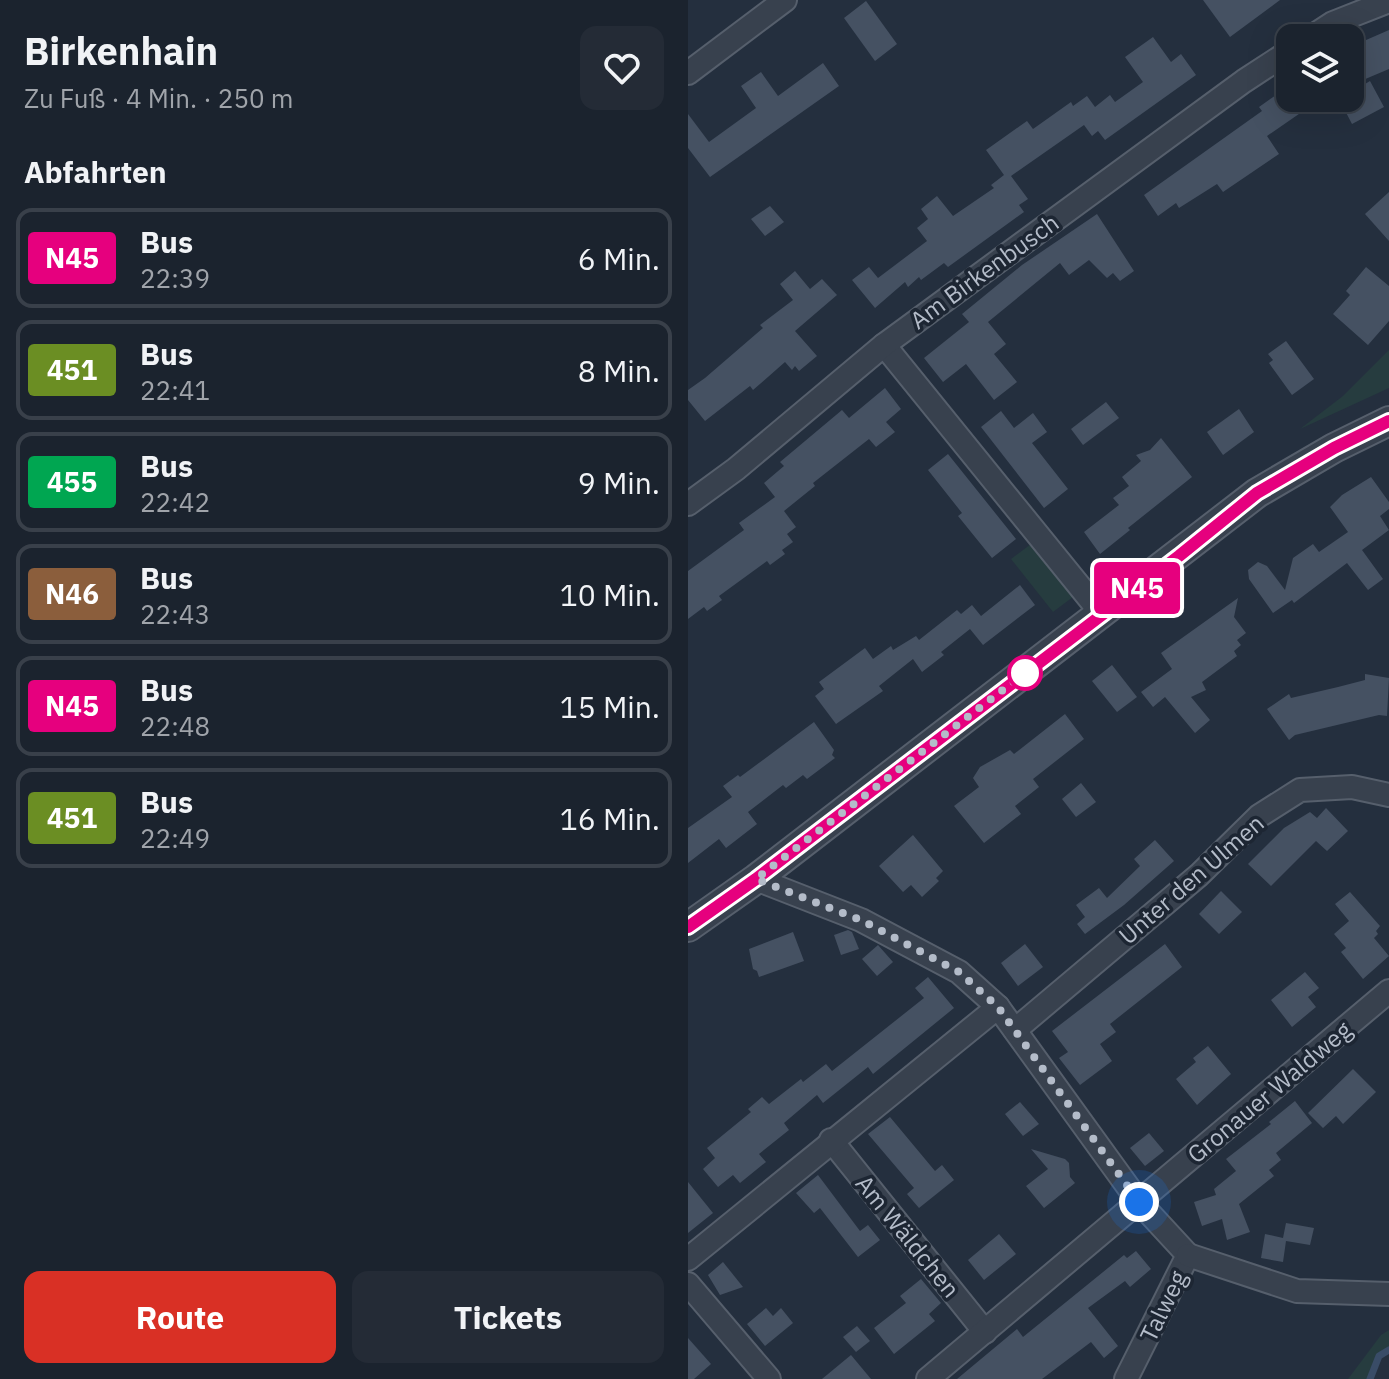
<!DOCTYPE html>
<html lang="de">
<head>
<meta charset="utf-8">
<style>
  :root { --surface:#1b232e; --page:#242b36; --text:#f1f3f6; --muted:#a0a4aa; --line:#39404a; --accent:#d93025 }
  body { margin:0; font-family:"IBM Plex Sans",sans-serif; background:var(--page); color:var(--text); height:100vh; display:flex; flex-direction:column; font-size:30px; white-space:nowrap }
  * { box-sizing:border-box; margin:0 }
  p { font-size:26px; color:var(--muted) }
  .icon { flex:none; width:44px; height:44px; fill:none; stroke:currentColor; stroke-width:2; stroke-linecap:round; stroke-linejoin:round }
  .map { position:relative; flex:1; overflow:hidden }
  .drawer { display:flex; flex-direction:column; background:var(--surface); width:688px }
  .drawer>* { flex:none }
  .badge { padding:0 16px; border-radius:6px; font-size:28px; line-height:52px }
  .tools { position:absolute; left:588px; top:24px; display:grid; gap:16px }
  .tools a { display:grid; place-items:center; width:88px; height:88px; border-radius:16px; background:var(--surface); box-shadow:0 8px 32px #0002,0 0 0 2px var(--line); font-size:40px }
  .you { position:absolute; width:40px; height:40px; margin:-20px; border:6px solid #fff; border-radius:50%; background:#1a73e8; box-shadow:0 0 0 12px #1a73e833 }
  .map>.badge { position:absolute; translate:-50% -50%; box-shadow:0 0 0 4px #fff }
  h2 { padding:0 24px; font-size:30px; line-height:72px }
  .round { display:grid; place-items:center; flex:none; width:84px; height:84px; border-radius:16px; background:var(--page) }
  .overview { display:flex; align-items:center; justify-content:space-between; height:136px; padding:0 24px }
  h1 { font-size:38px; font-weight:700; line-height:60px }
  .cta { display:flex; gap:16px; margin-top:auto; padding:16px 24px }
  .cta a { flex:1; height:92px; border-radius:16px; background:var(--accent); color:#fff; font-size:32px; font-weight:700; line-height:92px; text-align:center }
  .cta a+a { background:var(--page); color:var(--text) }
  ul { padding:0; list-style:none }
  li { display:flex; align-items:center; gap:24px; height:100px; margin:0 16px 12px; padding:0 8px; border:4px solid var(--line); border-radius:16px }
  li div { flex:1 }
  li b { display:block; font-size:30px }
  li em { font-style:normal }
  li .badge { min-width:88px; font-weight:700; text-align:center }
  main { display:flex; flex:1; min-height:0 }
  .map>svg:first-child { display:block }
  .green { fill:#263c3f }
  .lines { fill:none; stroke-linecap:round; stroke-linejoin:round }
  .stream { stroke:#394c67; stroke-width:7 }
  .building { fill:#455162 }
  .minor-casing { stroke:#565f6c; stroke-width:26 }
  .tertiary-casing { stroke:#565f6c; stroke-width:32 }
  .minor { stroke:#38414e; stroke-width:22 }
  .tertiary { stroke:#38414e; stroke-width:28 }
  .line-casing { stroke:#fff; stroke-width:18 }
  .line { stroke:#e6007e; stroke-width:12 }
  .walk { stroke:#b4bcc9; stroke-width:8; stroke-dasharray:0 14.4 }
  .stop-dot { fill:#fff; stroke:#e6007e; stroke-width:4 }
  .labels { text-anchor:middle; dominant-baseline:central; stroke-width:7; stroke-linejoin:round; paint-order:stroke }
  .street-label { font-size:24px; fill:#b4bcc9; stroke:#1d2633 }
</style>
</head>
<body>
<main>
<section class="drawer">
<div class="overview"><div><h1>Birkenhain</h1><p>Zu Fuß · 4 Min. · 250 m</p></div><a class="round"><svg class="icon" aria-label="heart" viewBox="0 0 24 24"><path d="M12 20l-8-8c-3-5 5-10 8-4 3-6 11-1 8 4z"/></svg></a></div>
<h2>Abfahrten</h2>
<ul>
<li><span class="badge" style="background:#e6007e;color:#fff">N45</span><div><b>Bus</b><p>22:39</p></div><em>6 Min.</em></li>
<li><span class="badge" style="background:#6b8e23;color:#fff">451</span><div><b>Bus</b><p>22:41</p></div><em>8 Min.</em></li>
<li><span class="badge" style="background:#00a651;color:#fff">455</span><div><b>Bus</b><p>22:42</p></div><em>9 Min.</em></li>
<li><span class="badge" style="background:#8b5e3c;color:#fff">N46</span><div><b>Bus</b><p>22:43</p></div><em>10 Min.</em></li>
<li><span class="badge" style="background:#e6007e;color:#fff">N45</span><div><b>Bus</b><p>22:48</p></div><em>15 Min.</em></li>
<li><span class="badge" style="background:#6b8e23;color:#fff">451</span><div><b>Bus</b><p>22:49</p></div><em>16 Min.</em></li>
</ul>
<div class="cta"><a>Route</a><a>Tickets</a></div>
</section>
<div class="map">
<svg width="701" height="1379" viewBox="0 0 701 1379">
  <rect width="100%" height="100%" fill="#242f3e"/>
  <g class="green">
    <path d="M701,350V388L612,429L655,396Z"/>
    <path d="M347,541L389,594L365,612L323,559Z"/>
    <path d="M701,1330V1349L688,1357L681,1379H660L693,1335Z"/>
  </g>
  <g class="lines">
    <path class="stream" d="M682,1379L691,1356L701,1350"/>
  </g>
  <g class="building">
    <path d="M515,0H592L542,37Z"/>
    <path d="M178,1L209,44L187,61L156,18Z"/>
    <path d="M701,30V69L675,80L662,57V47Z"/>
    <path d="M465,37L483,62L493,54L508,75L417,140L410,131L404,136L396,125L323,176L340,199L331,205L336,212L260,267L256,263L233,280L231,277L220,287L217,282L187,308L164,280L181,267L190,278L239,241L229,228L240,219L233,209L249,196L265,216L306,188L303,185L316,175L298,150L339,121L345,129L383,102L385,106L399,96L407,107L422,95L427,102L455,82L437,57Z"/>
    <path d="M135,63L151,86L22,177L0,148V114L21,142L68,108L53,86L73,72L90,96Z"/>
    <path d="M682,81L696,107L664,124L651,99L662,98V93Z"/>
    <path d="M602,85V98H634L579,136L591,154L535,192L529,184L491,208L488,203L470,216L456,195L574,111L571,107Z"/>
    <path d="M701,192V241L677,214Z"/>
    <path d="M82,206L96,222L77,236L63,219Z"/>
    <path d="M409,214L446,271L432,281L425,273L419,278L401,260L381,275L372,263L300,322L318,344L306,354L329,382L306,400L278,364L255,382L236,358L281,322L274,314L334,265Z"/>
    <path d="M678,267L701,286V321L680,345L645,314L662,295L658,291Z"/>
    <path d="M107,271L122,289L134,279L149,295L107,331L129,356L111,371L107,366L104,370L97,362L65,390L62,386L17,421L0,400V390L17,378L75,328L72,325L105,300L92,284Z"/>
    <path d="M598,341L626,379L604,395L581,363L585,360L580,354Z"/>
    <path d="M197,388L213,409L198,422L207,432L188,447L181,439L125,483L127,486L96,511L108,527L99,534L105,542L94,550L97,554L82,565L79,561L31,596L34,600L19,611L16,607L0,619V571L56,530L51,523L87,497L76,483L96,466L92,462L154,410L161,418Z"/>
    <path d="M418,402L431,418L395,445L383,429Z"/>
    <path d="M551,409L566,432L535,455L519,432Z"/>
    <path d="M313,411L326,428L345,413L359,432L344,443L380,489L356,508L293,427Z"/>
    <path d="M473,438L504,477L440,528L442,530L412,554L396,532L431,505L425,498L441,486L434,477L453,461L448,455L462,450Z"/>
    <path d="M260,454L328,539L304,558L270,516L274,513L240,470Z"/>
    <path d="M683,477L701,502V509L692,516L701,530L674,550L695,579L680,590L659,563L606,603L604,600L585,613L561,579L560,570L570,562L579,566L597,590L605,558L625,544L631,552L660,532L642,507L654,495Z"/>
    <path d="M332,585L347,605L295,645L282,629L253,652L256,655L234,672L225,659L191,686L195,691L148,724L127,696L136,689L131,682L177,648L185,659L203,646L205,650L228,636L231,640L269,610L273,614L284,605L293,616Z"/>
    <path d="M550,598L546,617L558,633L549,640L553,645L546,651L549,656L514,682L518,690L503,697L522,720L507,733L477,697L465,707L453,692L484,669L473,653Z"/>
    <path d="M424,665L449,697L429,712L404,681Z"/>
    <path d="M677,674L701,678L699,716L691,715L607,735L601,740L579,709L601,694L603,698L650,687L677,680Z"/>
    <path d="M377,714L396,739L345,779L351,787L327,806L333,814L296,843L266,806L291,787L285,778L292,767L322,750L326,754Z"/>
    <path d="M126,722L146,750L144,755L147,758L119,779L115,775L98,788L95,785L60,812L69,824L38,848L31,839L0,863V828L44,797L35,786L50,775L52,777Z"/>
    <path d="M393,783L408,802L388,817L374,799Z"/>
    <path d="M638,808L660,831L639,851L628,841L583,886L560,864L596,828L622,812L629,818Z"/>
    <path d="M225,835L255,871L248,878L251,881L234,897L223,885L215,892L191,866Z"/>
    <path d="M467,840L486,861L436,905L397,934L389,924L397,917L388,905L411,888L419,898L452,866L446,859Z"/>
    <path d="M533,891L554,912L531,934L511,914Z"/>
    <path d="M662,892L692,926L688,931L690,934L686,938L701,956L675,979L653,952L658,948L646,934L661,921L647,904Z"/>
    <path d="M160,930L164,932L171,949L153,955L146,935Z"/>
    <path d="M105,932L116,961L71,977L69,971L65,969L61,949Z"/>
    <path d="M337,944L355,967L330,986L313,963Z"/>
    <path d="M477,944L494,967L422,1024L428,1032L412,1044L424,1061L392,1085L371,1058L380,1052L364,1031Z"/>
    <path d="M190,945L205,962L189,976L174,959Z"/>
    <path d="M617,972L631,988L620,997L628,1007L604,1027L583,1000Z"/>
    <path d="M240,977L266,1008L185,1074L180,1067L135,1103L129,1095L96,1123L101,1130L71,1154L78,1162L52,1183L45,1175L30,1187L15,1169L27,1158L19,1148L63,1112L60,1109L74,1097L81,1104L113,1079L115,1082L138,1064L144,1071L236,998L227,988Z"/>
    <path d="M520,1046L543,1074L509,1105L488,1079L508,1062L505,1058Z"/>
    <path d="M665,1069L688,1092L655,1124L648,1116L635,1128L620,1113Z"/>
    <path d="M607,1101L624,1123L588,1153L593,1160L581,1170L586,1176L551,1204L562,1232L539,1240L534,1219L514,1226L506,1202L528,1195L526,1189L548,1171L538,1159L583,1124L581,1122Z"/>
    <path d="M332,1102L351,1124L335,1136L317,1114Z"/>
    <path d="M202,1117L247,1171L254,1165L266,1180L231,1208L219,1194L226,1188L180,1134Z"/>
    <path d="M461,1133L476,1151L457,1166L442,1148Z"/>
    <path d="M343,1149L377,1159L381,1163L382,1177L387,1183L356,1208L338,1186L360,1169Z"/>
    <path d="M130,1175L172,1231L180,1225L192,1240L170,1257L132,1208L126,1213L108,1193Z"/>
    <path d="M0,1182L25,1213L0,1233Z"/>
    <path d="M598,1223L626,1228L622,1245L598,1241L595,1262L573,1258L577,1234L595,1238Z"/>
    <path d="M311,1234L328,1254L296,1280L280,1260Z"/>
    <path d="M448,1251L463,1269L442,1287L437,1281L400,1308L430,1346L416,1358L403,1342L354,1379H269L329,1329L335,1337L436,1255L439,1258Z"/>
    <path d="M35,1262L55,1287L32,1295L20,1275Z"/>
    <path d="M233,1279L253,1303L241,1314L247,1321L206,1354L186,1328L218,1303L212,1296Z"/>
    <path d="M78,1308L85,1316L93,1308L105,1323L77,1346L59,1324Z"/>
    <path d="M169,1326L182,1341L168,1352L155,1337Z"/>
    <path d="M0,1338L23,1364L6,1379H0Z"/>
    <path d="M163,1355L183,1379H134Z"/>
  </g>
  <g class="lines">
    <defs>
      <g id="minor">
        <path d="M622,38L645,23L701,1"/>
        <path d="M0,73L97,0"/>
        <path d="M196,345L414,614"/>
        <path d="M0,504L48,469L196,345L556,81L602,51"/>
        <path d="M68,879L173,920L271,972L310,1007L451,1202L500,1255L438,1379"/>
        <path d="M327,1030L511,875L571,816L612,790L664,787L701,795"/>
        <path d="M143,1140L297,1332"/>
        <path d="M500,1255L609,1291L701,1294"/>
        <path d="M0,1259L310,1007"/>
        <path d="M0,1284L81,1379"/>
        <path d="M240,1379L701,991"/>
      </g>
      <path id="tertiary" d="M0,927L68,879L569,493L646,448L701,421"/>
    </defs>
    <use href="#minor" class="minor-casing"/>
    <use href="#tertiary" class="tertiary-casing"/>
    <use href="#minor" class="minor"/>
    <use href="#tertiary" class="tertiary"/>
  </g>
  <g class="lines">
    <defs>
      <path id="line" d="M0,927L68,879L491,556L569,493L646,448L701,421"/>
    </defs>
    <use href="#line" class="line-casing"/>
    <use href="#line" class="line"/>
    <path class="walk" d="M337,673L68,879L173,920L271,972L310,1007L451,1202"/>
  </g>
  <circle class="stop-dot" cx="337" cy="673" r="16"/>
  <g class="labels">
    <g class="street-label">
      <text transform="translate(296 271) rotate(-36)">Am Birkenbusch</text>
      <text transform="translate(503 879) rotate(-41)">Unter den Ulmen</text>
      <text transform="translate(581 1092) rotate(-40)">Gronauer Waldweg</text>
      <text transform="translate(220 1236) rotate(51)">Am Wäldchen</text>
      <text transform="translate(475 1306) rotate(-64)">Talweg</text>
    </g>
  </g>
</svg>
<div class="tools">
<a><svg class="icon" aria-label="layers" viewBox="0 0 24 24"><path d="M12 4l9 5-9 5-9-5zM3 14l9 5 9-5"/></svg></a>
</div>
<div class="you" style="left:451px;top:1202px"></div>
<b class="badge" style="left:449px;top:588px;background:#e6007e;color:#fff">N45</b>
</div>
</main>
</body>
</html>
